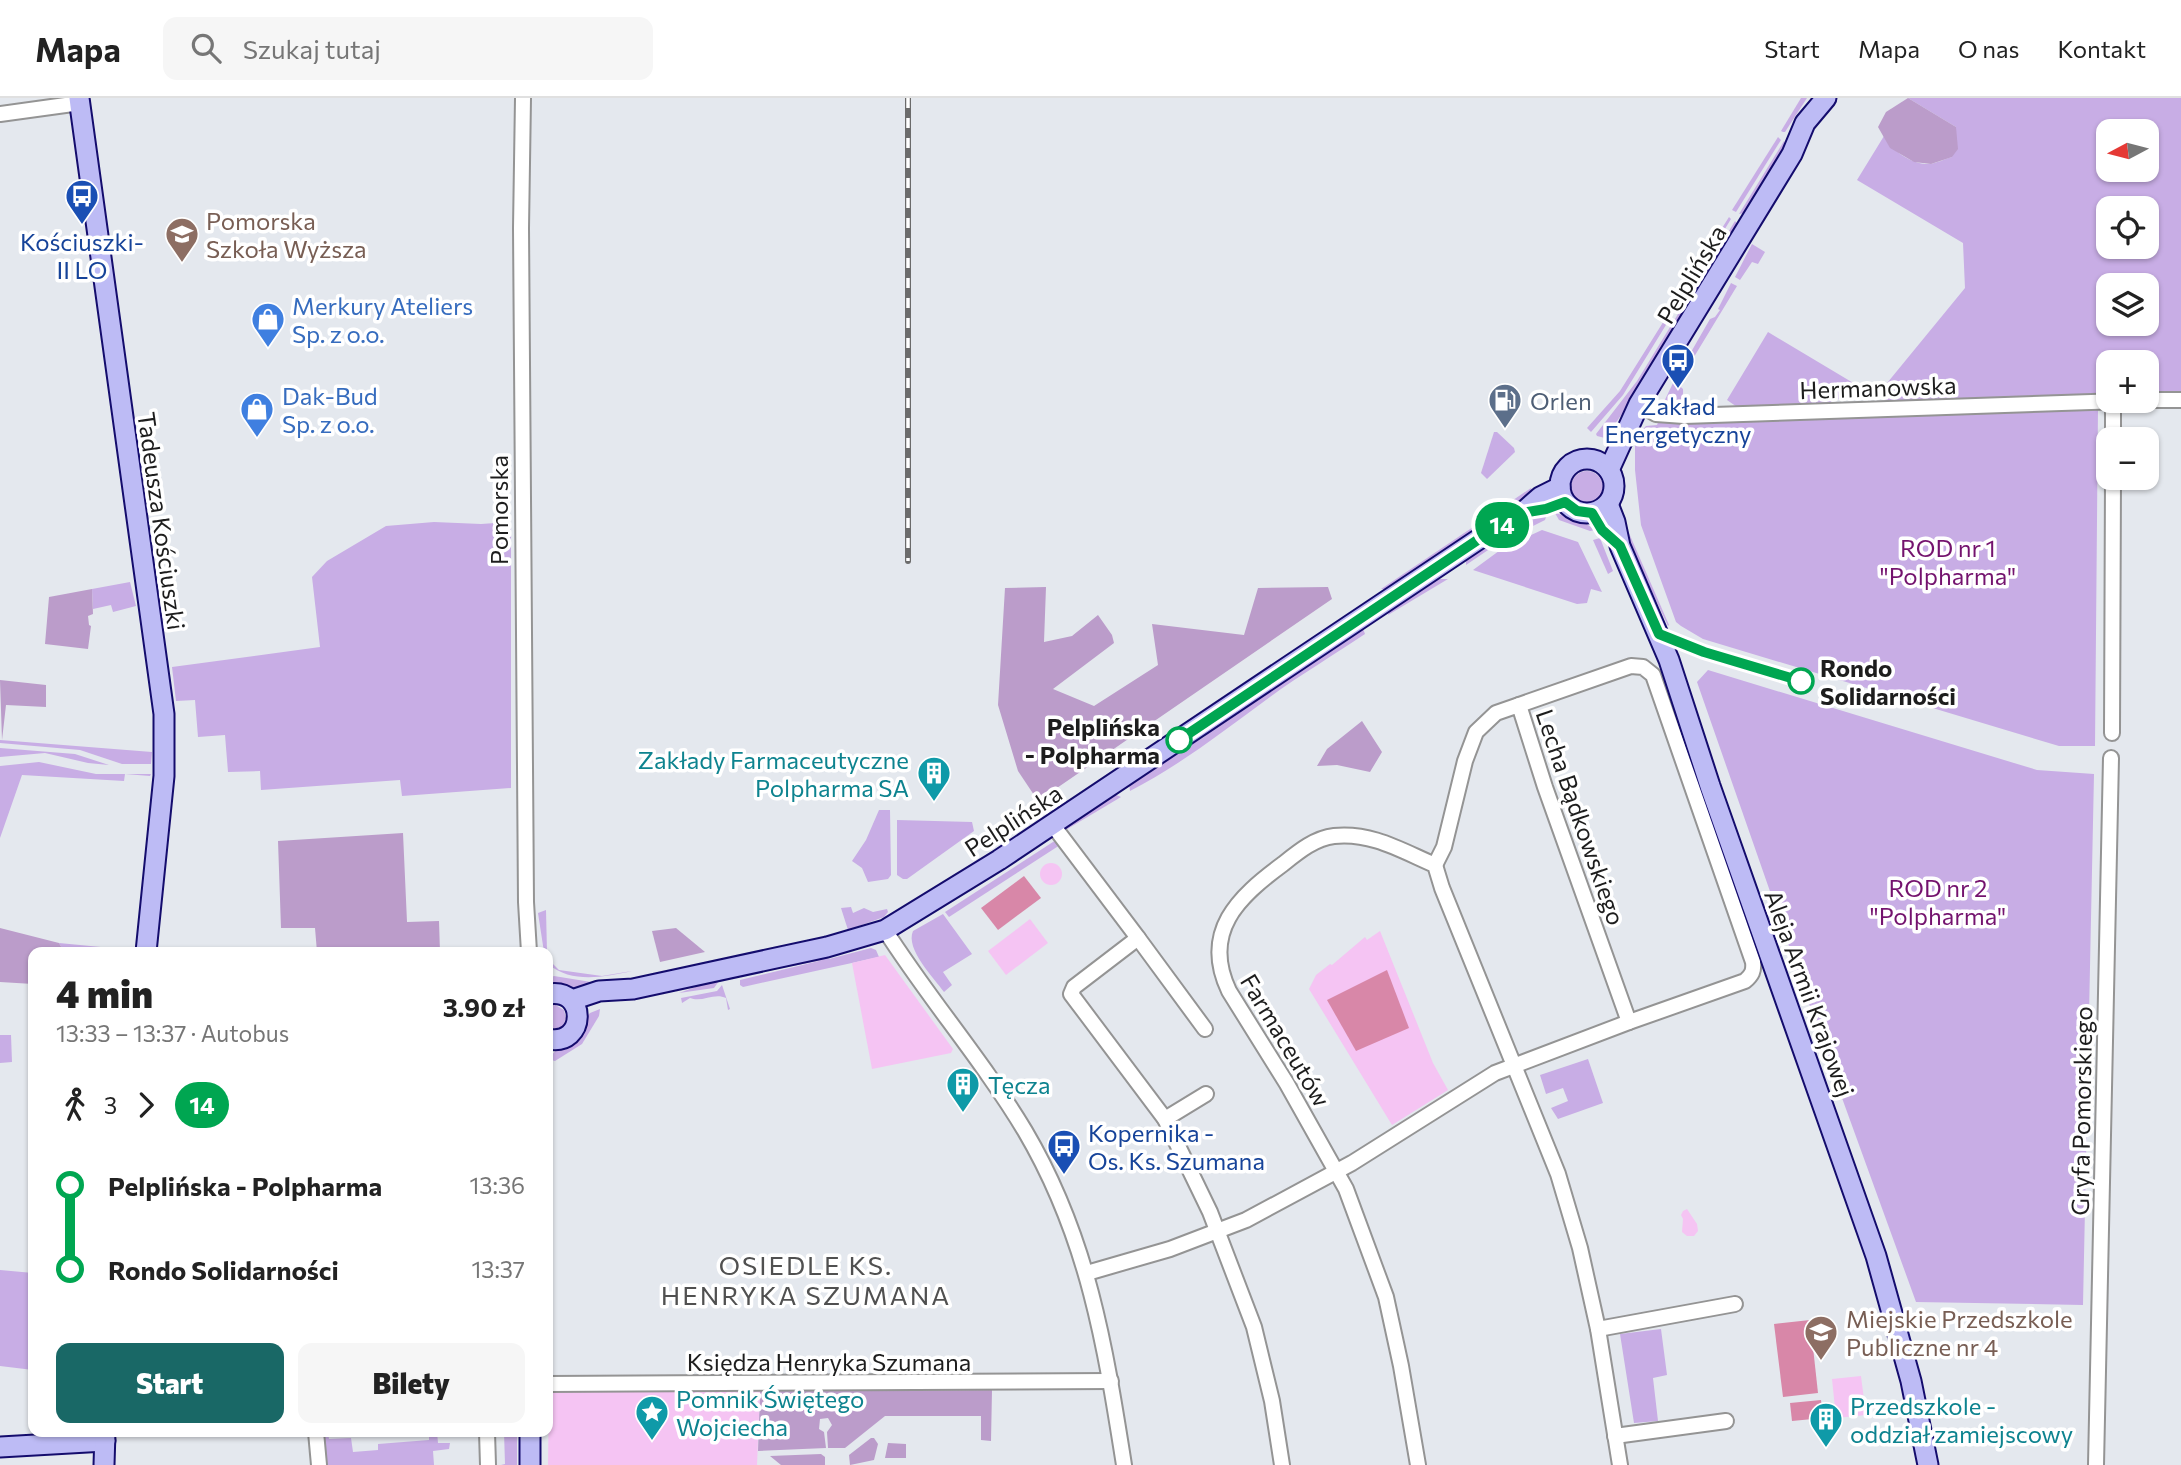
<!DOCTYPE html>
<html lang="pl">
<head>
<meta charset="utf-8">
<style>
  :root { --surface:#fff; --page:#f6f6f6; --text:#222; --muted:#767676; --line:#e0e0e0; --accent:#196866 }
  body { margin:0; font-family:Commissioner,sans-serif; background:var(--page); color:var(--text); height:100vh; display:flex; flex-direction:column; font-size:26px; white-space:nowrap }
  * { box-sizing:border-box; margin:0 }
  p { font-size:23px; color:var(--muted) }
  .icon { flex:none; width:38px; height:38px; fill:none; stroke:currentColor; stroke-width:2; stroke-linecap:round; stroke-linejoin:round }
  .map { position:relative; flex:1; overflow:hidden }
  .sheet { position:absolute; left:28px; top:849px; width:525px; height:490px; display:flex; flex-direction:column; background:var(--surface); border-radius:14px; box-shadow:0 2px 5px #0004 }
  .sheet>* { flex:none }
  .badge { padding:0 14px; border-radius:23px; font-size:24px; line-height:46px }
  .needle { width:46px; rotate:263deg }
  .controls { position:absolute; left:2096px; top:21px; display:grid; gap:14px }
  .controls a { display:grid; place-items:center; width:63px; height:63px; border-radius:14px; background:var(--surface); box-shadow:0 2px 5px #0004; font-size:35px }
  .map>.badge { position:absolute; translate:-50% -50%; box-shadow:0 0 0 4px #fff }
  .legs { display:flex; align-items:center; gap:10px; height:77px; padding:0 28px; font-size:23px }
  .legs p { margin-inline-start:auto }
  .overview { display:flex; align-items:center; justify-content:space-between; height:119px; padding:0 28px }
  h1 { font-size:38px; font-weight:800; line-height:52px }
  .action { display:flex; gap:14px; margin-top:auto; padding:14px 28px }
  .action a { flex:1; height:80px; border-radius:14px; background:var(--accent); color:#fff; font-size:28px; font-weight:800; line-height:80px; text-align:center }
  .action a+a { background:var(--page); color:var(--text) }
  ul { padding:0 28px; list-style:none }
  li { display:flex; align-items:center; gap:24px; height:84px; font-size:26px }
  li i { display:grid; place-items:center; width:10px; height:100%; margin:0 9px; background:currentColor }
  li i::after { content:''; width:18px; height:18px; margin:-9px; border:5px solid; border-radius:50%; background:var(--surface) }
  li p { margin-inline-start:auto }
  li:first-child i { background:linear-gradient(#0000 50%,currentColor 0) }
  li:last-child i { background:linear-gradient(currentColor 50%,#0000 0) }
  header { display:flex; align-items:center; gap:42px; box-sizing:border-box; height:98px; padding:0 35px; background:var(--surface); border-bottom:2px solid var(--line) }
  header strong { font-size:33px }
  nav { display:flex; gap:38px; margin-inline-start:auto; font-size:24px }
  .search { width:490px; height:63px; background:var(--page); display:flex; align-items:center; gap:18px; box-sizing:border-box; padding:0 24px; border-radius:14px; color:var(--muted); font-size:26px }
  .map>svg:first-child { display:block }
  .grass { fill:#c8ade5; fill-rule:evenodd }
  .forest { fill:#bb9cca }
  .park { fill:#f5c4f3 }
  .pitch { fill:#d887a8 }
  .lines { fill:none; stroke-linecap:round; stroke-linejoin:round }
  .street-casing { stroke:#949494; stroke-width:18 }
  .secondary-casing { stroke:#140c6d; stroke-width:23 }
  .street { stroke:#fff; stroke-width:14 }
  .secondary { stroke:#bdbbf5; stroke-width:19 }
  .rail-casing { stroke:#6b6b6b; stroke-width:6 }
  .rail { stroke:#fff; stroke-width:3.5; stroke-dasharray:10; stroke-linecap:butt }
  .line-1-casing { stroke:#fff; stroke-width:16 }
  .line-1 { stroke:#00a651; stroke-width:10 }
  .stop-1-dot { fill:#fff; stroke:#00a651; stroke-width:3.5 }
  .labels { text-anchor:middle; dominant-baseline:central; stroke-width:7; stroke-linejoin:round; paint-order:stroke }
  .education-label { font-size:24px; fill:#785e54; stroke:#fff; text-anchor:start }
  .transit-label { font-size:24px; fill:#164399; stroke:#fff }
  .street-label { font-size:24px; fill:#1d1d1d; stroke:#fff }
  .shop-label { font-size:24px; fill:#366cbe; stroke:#fff; text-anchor:start }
  .service-label { font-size:24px; fill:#4e5e75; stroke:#fff; text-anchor:start }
  .park-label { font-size:24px; fill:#74136e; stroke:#fff }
  .stop-label { font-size:24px; font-weight:bold; fill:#1d1d1d; stroke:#fff; text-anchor:start }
  .culture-label { font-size:24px; fill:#0d838f; stroke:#fff; text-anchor:start }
  .neighbourhood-label { font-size:26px; letter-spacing:2px; fill:#505050; stroke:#fff }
</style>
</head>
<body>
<header>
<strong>Mapa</strong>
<div class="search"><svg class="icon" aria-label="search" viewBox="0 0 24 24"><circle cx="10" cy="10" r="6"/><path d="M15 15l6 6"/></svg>Szukaj tutaj</div>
<nav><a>Start</a><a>Mapa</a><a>O nas</a><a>Kontakt</a></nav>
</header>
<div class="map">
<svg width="2181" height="1367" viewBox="0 0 2181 1367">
  <rect width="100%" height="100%" fill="#e4e8ee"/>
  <g class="grass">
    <path d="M1801,0H1807L1785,34H1783L1781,33Z"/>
    <path d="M1908,0H2181V295L2147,296V264H2109V298L1887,308L1882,290L1872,298L1843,299L1825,306L1740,311L1727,302L1768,234L1855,286L1883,290L1965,190L1963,145L1857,82L1884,38C1892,53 1912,67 1930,66C1937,65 1945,61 1952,59L1956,29ZM2109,33H2147V72H2109ZM2109,110H2147V149H2109ZM2109,187H2147V226H2109Z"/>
    <path d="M1778,39L1781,42L1736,114L1732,112Z"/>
    <path d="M1784,43L1786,50L1745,115L1739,116Z"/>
    <path d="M1729,119L1731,121L1623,297L1591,334L1587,330L1620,293Z"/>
    <path d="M1735,123L1738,127L1639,292L1605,340L1597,338L1596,336L1637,283Z"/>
    <path d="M1752,146L1765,154L1758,166L1752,164L1740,182L1735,179Z"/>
    <path d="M1731,185L1737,188L1683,277L1679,275L1710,221L1715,219L1720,212L1718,211Z"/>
    <path d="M1674,283L1683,291C1684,308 1674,311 1660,312Z"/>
    <path d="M2098,309L2095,648H2059L1703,541L1681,528L1676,524L1641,427L1635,372V340L1646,328L1657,327L1659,322H1785Z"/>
    <path d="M1494,334H1497L1514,350L1515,354L1487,381L1481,375Z"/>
    <circle cx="1587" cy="389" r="16"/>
    <path d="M1531,390L1535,396L1391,491H1381Z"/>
    <path d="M1555,415L1581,422L1595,432L1590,433L1559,422Z"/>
    <path d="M1544,417L1546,419L1545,422L1497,446L1466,467V460C1491,443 1515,426 1544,417Z"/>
    <path d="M434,424L481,426L511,424V690L402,698L400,682L261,692L260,673L228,674L225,637L198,639L195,602L176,603L172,569L320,549L312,479L327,463L386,428Z"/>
    <path d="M1625,426L1669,527L1668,528L1621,428Z"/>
    <path d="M1542,432L1578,444L1602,494L1591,491L1587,505L1577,506L1473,472L1503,450Z"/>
    <path d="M1600,440L1613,473L1608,476L1593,442Z"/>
    <path d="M1438,481H1448L1388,517L1389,513L1431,483Z"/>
    <path d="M130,484L136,508L113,514L111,507L93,511L92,491Z"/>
    <path d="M1362,528L1365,536C1334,557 1300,577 1270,599C1225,632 1179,668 1130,693L1129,685L1204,639L1224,619Z"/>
    <path d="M1708,572L2037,672L2094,676L2083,1207L1916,1204L1842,1000L1697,584Z"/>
    <path d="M0,642L152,654L151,666H122L80,652L0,645Z"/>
    <path d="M0,650L75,656L109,667L88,665L45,655L0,659Z"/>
    <path d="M39,664L96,676H151L150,678L125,676L124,683L22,677L0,740V668Z"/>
    <path d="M1114,696L1121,699L1064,733V729Z"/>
    <path d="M879,712H890L891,777L888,781L868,784L862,770L852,763L866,742Z"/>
    <path d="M897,722L972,724L974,733L907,781H903L897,777Z"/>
    <path d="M1056,742L1060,747L949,819L945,814Z"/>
    <path d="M851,809L853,815L864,810L873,814L887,811L888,814L884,819L848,832L841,810Z"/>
    <path d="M546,812L547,854H544L538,815Z"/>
    <path d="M943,816L972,856L943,874L952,887L944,894C934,880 905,851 913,833Z"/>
    <path d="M59,845L132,852L131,854H64Z"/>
    <path d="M871,850L876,852L879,859L743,889L740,887V882L823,862L742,878L745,875L826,858L829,861Z"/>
    <path d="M548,857L550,863L559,872L602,878L632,873C604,879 572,886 548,866Z"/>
    <path d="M554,878L591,884L594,890C577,895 560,895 549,880Z"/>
    <path d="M720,880L724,881L719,883L714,890L679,895Z"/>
    <path d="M722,887L730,911L728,912L726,900C714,894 702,905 690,900L682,905L681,900L717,893Z"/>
    <path d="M554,906L564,912L566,920L563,928L551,932L548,931V908Z"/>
    <path d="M600,911L599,918L582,946L555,963L548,961L590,915Z"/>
    <path d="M0,937H11L12,964L0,965Z"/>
    <path d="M1588,961L1603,1005L1558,1021L1551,1010L1568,1003L1563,990L1546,996L1540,977Z"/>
    <path d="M0,1172L33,1175V1272L0,1268Z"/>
    <path d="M1661,1231L1667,1277L1653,1280L1658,1323L1634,1325L1620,1236Z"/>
    <path d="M322,1334H328L329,1341L351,1340L353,1354L378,1352V1346L429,1342V1334H437L438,1345H450L449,1351L433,1353L434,1367H324Z"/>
    <path d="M504,1334H517V1367H501L505,1366Z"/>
  </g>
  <g class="forest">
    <path d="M1908,0L1956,29L1958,51L1952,59L1931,66L1914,64L1890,50L1878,29L1886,14Z"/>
    <path d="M1046,489L1044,544L1072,538L1098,517L1112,537L1114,545L1053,591L1094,608L1158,567L1152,526L1244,537L1258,490L1328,489L1332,501L1038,703L1018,673L998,607L1005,490Z"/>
    <path d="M92,491L93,516L88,518L89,527L91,528L88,551L45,546L49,499Z"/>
    <path d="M0,582L46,587V609L6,607L2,642Z"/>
    <path d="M1362,623L1382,654L1370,674L1337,667L1317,668L1327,651Z"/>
    <path d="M403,735L407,824L439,823L440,854H317L315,830H281L278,743Z"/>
    <path d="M0,830L59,845L64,854H33V886L0,884Z"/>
    <path d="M676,830L705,854L660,864L652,833Z"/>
    <path d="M992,1292L991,1343L981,1342V1318H885L845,1350H828L827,1334L832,1327L828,1320L820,1321L819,1331L824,1334L826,1350L758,1353L760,1293Z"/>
    <path d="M871,1340H874L878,1346L874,1362L850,1367L849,1357Z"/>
    <path d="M888,1345L906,1346V1360H885Z"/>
    <path d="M821,1356L825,1359V1367H781L770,1358Z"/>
  </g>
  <g class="park">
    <circle cx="1051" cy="776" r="11"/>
    <path d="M1030,821L1048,845L1006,877L988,853Z"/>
    <path d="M1380,833L1433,965L1448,992L1392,1027L1309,891L1316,877L1330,866L1332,867L1365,839L1367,842Z"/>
    <path d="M885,857L953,951L951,955L872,971L852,865Z"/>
    <path d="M1687,1111L1697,1126L1698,1133L1694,1138H1687L1682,1134L1683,1121L1681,1117L1683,1113Z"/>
    <path d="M1861,1278L1866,1317L1836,1320L1832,1281Z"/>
    <path d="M549,1292L760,1293L757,1367H548Z"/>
  </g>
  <g class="pitch">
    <path d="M1024,778L1041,800L998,832L981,810Z"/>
    <path d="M1387,872L1409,930L1356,953L1327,902Z"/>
    <path d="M1810,1222L1818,1295L1783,1299L1774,1226Z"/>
    <path d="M1821,1302L1823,1320L1792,1323L1790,1305Z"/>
  </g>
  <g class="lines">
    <defs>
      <g id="street">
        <path d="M523,0L521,130L526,804L529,854"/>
        <path d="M0,16L80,5"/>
        <path d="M2147,302H2181"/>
        <path d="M1639,306L1656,316L1684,318L2121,303"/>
        <path d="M2113,341V303"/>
        <path d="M2112,635L2113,380"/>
        <path d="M1052,726L1138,840L1074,889L1071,896L1165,1021L1210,1114L1254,1229L1272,1303L1282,1367"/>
        <path d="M1435,767L1444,749L1465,663L1476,634L1496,615L1519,607L1545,689L1629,924"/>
        <path d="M885,832C929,901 983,963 1025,1033C1088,1140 1105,1247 1124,1367"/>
        <path d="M1138,840L1205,931"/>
        <path d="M1165,1021L1206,996"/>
        <path d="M1087,1175L1170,1151L1246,1122L1352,1065L1495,975L1629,924L1745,883C1752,877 1754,873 1753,864L1653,577L1643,569L1631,568L1519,607"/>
        <path d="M1598,1231L1735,1206"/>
        <path d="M548,1286L1111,1283"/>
        <path d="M316,1334L319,1367"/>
        <path d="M487,1334L488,1367"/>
        <path d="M1615,1338L1726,1323"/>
        <path d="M1418,1367L1401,1268L1386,1199L1346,1091L1287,986L1229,893C1201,834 1238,799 1283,766C1298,754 1315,740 1334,738C1372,734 1402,753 1435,767L1442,790L1558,1076L1580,1150L1598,1231L1620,1367"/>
        <path d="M2096,1367L2111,660"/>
      </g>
      <g id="secondary">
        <path d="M79,0L164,616V678L146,854"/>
        <circle cx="1587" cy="388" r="27"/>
        <path d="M1609,372L1639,306L1792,56L1805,25L1826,0"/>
        <path d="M1608,406L1615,424L1620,448L1669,562L1710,688L1876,1158L1911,1283L1928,1367"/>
        <path d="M548,896C588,889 586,949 548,941"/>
        <path d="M572,902L599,893L633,891L827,849L885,832L999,762L1491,433L1522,415L1540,399L1560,389"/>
        <path d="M530,1334V1367"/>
        <path d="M0,1349L105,1343"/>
        <path d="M104,1367L105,1334"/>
      </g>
    </defs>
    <use href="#street" class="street-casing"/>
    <use href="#secondary" class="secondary-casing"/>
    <use href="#street" class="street"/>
    <use href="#secondary" class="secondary"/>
    <defs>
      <path id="rail" d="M908,0V463"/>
    </defs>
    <use href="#rail" class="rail-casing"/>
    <use href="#rail" class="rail"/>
  </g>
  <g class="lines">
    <defs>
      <path id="line-1" d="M1179,642L1491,433L1522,415L1546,411L1565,404L1577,413L1592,415L1602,432L1620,448L1659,536L1704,554L1801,583"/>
    </defs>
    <use href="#line-1" class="line-1-casing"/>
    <use href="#line-1" class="line-1"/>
  </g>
  <defs>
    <symbol id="bus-pin" viewBox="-11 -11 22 30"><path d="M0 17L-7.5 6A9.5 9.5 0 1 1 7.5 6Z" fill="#1a4fb4" stroke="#fff"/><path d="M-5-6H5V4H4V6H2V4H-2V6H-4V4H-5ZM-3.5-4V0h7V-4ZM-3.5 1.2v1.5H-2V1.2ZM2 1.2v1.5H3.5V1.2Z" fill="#fff"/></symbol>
    <symbol id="university-pin" viewBox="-11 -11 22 30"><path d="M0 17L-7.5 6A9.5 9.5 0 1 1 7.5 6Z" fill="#8d6e63" stroke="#fff"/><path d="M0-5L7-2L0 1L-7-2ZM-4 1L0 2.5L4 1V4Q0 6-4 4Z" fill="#fff"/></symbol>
    <symbol id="shop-pin" viewBox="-11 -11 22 30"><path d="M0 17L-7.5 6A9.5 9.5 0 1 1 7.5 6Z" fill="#3f7fe0" stroke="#fff"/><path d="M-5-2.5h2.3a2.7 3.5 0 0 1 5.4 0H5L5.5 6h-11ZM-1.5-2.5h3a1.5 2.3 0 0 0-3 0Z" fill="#fff"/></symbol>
    <symbol id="fuel-pin" viewBox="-11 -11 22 30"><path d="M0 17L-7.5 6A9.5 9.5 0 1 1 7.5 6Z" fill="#5c6f8a" stroke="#fff"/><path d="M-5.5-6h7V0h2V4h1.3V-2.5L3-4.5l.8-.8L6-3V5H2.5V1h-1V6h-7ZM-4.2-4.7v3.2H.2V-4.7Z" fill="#fff"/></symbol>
    <symbol id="building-pin" viewBox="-11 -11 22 30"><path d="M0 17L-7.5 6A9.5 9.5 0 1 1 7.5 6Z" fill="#0f9aa8" stroke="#fff"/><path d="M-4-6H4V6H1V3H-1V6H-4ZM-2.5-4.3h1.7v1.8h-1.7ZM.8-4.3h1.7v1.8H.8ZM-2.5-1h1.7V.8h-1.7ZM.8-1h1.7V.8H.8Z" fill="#fff"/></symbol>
    <symbol id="school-pin" viewBox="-11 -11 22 30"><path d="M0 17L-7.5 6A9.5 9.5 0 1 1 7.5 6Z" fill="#8d6e63" stroke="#fff"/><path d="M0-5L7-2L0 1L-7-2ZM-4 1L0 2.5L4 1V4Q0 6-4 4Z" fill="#fff"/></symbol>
    <symbol id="sight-pin" viewBox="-11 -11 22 30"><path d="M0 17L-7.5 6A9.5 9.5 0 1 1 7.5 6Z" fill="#0f9aa8" stroke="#fff"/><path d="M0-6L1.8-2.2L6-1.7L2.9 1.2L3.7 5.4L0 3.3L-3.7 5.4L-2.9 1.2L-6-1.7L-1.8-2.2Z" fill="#fff"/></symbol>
  </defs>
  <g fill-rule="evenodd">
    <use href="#bus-pin" x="63" y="79" width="38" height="52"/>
    <use href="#university-pin" x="163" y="117" width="38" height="52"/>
    <use href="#shop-pin" x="249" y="202" width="38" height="52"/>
    <use href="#bus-pin" x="1659" y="243" width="38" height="52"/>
    <use href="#fuel-pin" x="1486" y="283" width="38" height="52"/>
    <use href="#shop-pin" x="238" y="292" width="38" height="52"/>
    <use href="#building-pin" x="915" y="656" width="38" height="52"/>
    <use href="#building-pin" x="944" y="967" width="38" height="52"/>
    <use href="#bus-pin" x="1045" y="1029" width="38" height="52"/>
    <use href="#school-pin" x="1802" y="1215" width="38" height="52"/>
    <use href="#sight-pin" x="633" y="1295" width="38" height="52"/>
    <use href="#building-pin" x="1807" y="1302" width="38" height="52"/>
  </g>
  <g class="stop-1-dot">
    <circle cx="1801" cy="583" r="12"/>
    <circle cx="1179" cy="642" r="12"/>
  </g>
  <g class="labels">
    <g class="education-label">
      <text x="206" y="122">Pomorska<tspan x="206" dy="28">Szkoła Wyższa</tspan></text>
      <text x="1846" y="1220">Miejskie Przedszkole<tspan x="1846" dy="28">Publiczne nr 4</tspan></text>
    </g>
    <g class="transit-label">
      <text x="82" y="143">Kościuszki-<tspan x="82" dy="28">II LO</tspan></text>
      <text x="1678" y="307">Zakład<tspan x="1678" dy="28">Energetyczny</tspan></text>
      <text x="1088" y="1034" text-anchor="start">Kopernika -<tspan x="1088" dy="28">Os. Ks. Szumana</tspan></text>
    </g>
    <g class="street-label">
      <text transform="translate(1691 176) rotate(-59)">Pelplińska</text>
      <text transform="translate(1878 289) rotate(-2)">Hermanowska</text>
      <text transform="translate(498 412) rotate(-90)">Pomorska</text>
      <text transform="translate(162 423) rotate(82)">Tadeusza Kościuszki</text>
      <text transform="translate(1581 719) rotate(71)">Lecha Bądkowskiego</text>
      <text transform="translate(1013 722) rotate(-33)">Pelplińska</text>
      <text transform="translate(1810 895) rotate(70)">Aleja Armii Krajowej</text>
      <text transform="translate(1286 942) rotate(59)">Farmaceutów</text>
      <text transform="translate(2081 1013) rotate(-89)">Gryfa Pomorskiego</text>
      <text x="829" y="1263">Księdza Henryka Szumana</text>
    </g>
    <g class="shop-label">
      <text x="292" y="207">Merkury Ateliers<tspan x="292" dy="28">Sp. z o.o.</tspan></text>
      <text x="282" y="297">Dak-Bud<tspan x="282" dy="28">Sp. z o.o.</tspan></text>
    </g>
    <g class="service-label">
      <text x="1530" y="302">Orlen</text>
    </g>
    <g class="park-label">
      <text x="1948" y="449">ROD nr 1<tspan x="1948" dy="28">"Polpharma"</tspan></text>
      <text x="1938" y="789">ROD nr 2<tspan x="1938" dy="28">"Polpharma"</tspan></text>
    </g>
    <g class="stop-label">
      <text x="1820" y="569">Rondo<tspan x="1820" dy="28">Solidarności</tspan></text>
      <text x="1160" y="628" text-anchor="end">Pelplińska<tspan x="1160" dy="28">- Polpharma</tspan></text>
    </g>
    <g class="culture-label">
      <text x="909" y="661" text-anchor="end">Zakłady Farmaceutyczne<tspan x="909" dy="28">Polpharma SA</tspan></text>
      <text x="988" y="986">Tęcza</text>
      <text x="676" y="1300">Pomnik Świętego<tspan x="676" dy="28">Wojciecha</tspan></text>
      <text x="1850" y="1307">Przedszkole -<tspan x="1850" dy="28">oddział zamiejscowy</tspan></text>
    </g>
    <g class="neighbourhood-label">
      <text x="806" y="1166">OSIEDLE KS.<tspan x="806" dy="30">HENRYKA SZUMANA</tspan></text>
    </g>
  </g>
</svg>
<div class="controls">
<a><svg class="needle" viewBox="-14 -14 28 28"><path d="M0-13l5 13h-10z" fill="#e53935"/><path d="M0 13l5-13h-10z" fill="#767676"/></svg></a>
<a><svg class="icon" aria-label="locate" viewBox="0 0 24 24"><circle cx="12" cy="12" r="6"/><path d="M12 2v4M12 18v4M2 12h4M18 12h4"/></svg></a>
<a><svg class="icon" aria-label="layers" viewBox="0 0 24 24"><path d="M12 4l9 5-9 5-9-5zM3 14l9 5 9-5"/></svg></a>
<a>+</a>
<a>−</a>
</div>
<b class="badge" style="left:1502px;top:427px;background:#00a651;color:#fff">14</b>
<section class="sheet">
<div class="overview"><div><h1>4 min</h1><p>13:33 – 13:37 · Autobus</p></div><b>3.90 zł</b></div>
<div class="legs"><svg class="icon" aria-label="walk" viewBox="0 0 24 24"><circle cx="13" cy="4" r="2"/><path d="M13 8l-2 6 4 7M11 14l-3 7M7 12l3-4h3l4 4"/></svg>3<svg class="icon" aria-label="forward" viewBox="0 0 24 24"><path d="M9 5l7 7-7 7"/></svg><b class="badge" style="background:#00a651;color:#fff">14</b></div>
<ul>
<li><i style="color:#00a651"></i><b>Pelplińska - Polpharma</b><p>13:36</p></li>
<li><i style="color:#00a651"></i><b>Rondo Solidarności</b><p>13:37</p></li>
</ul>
<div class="action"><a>Start</a><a>Bilety</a></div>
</section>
</div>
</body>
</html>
